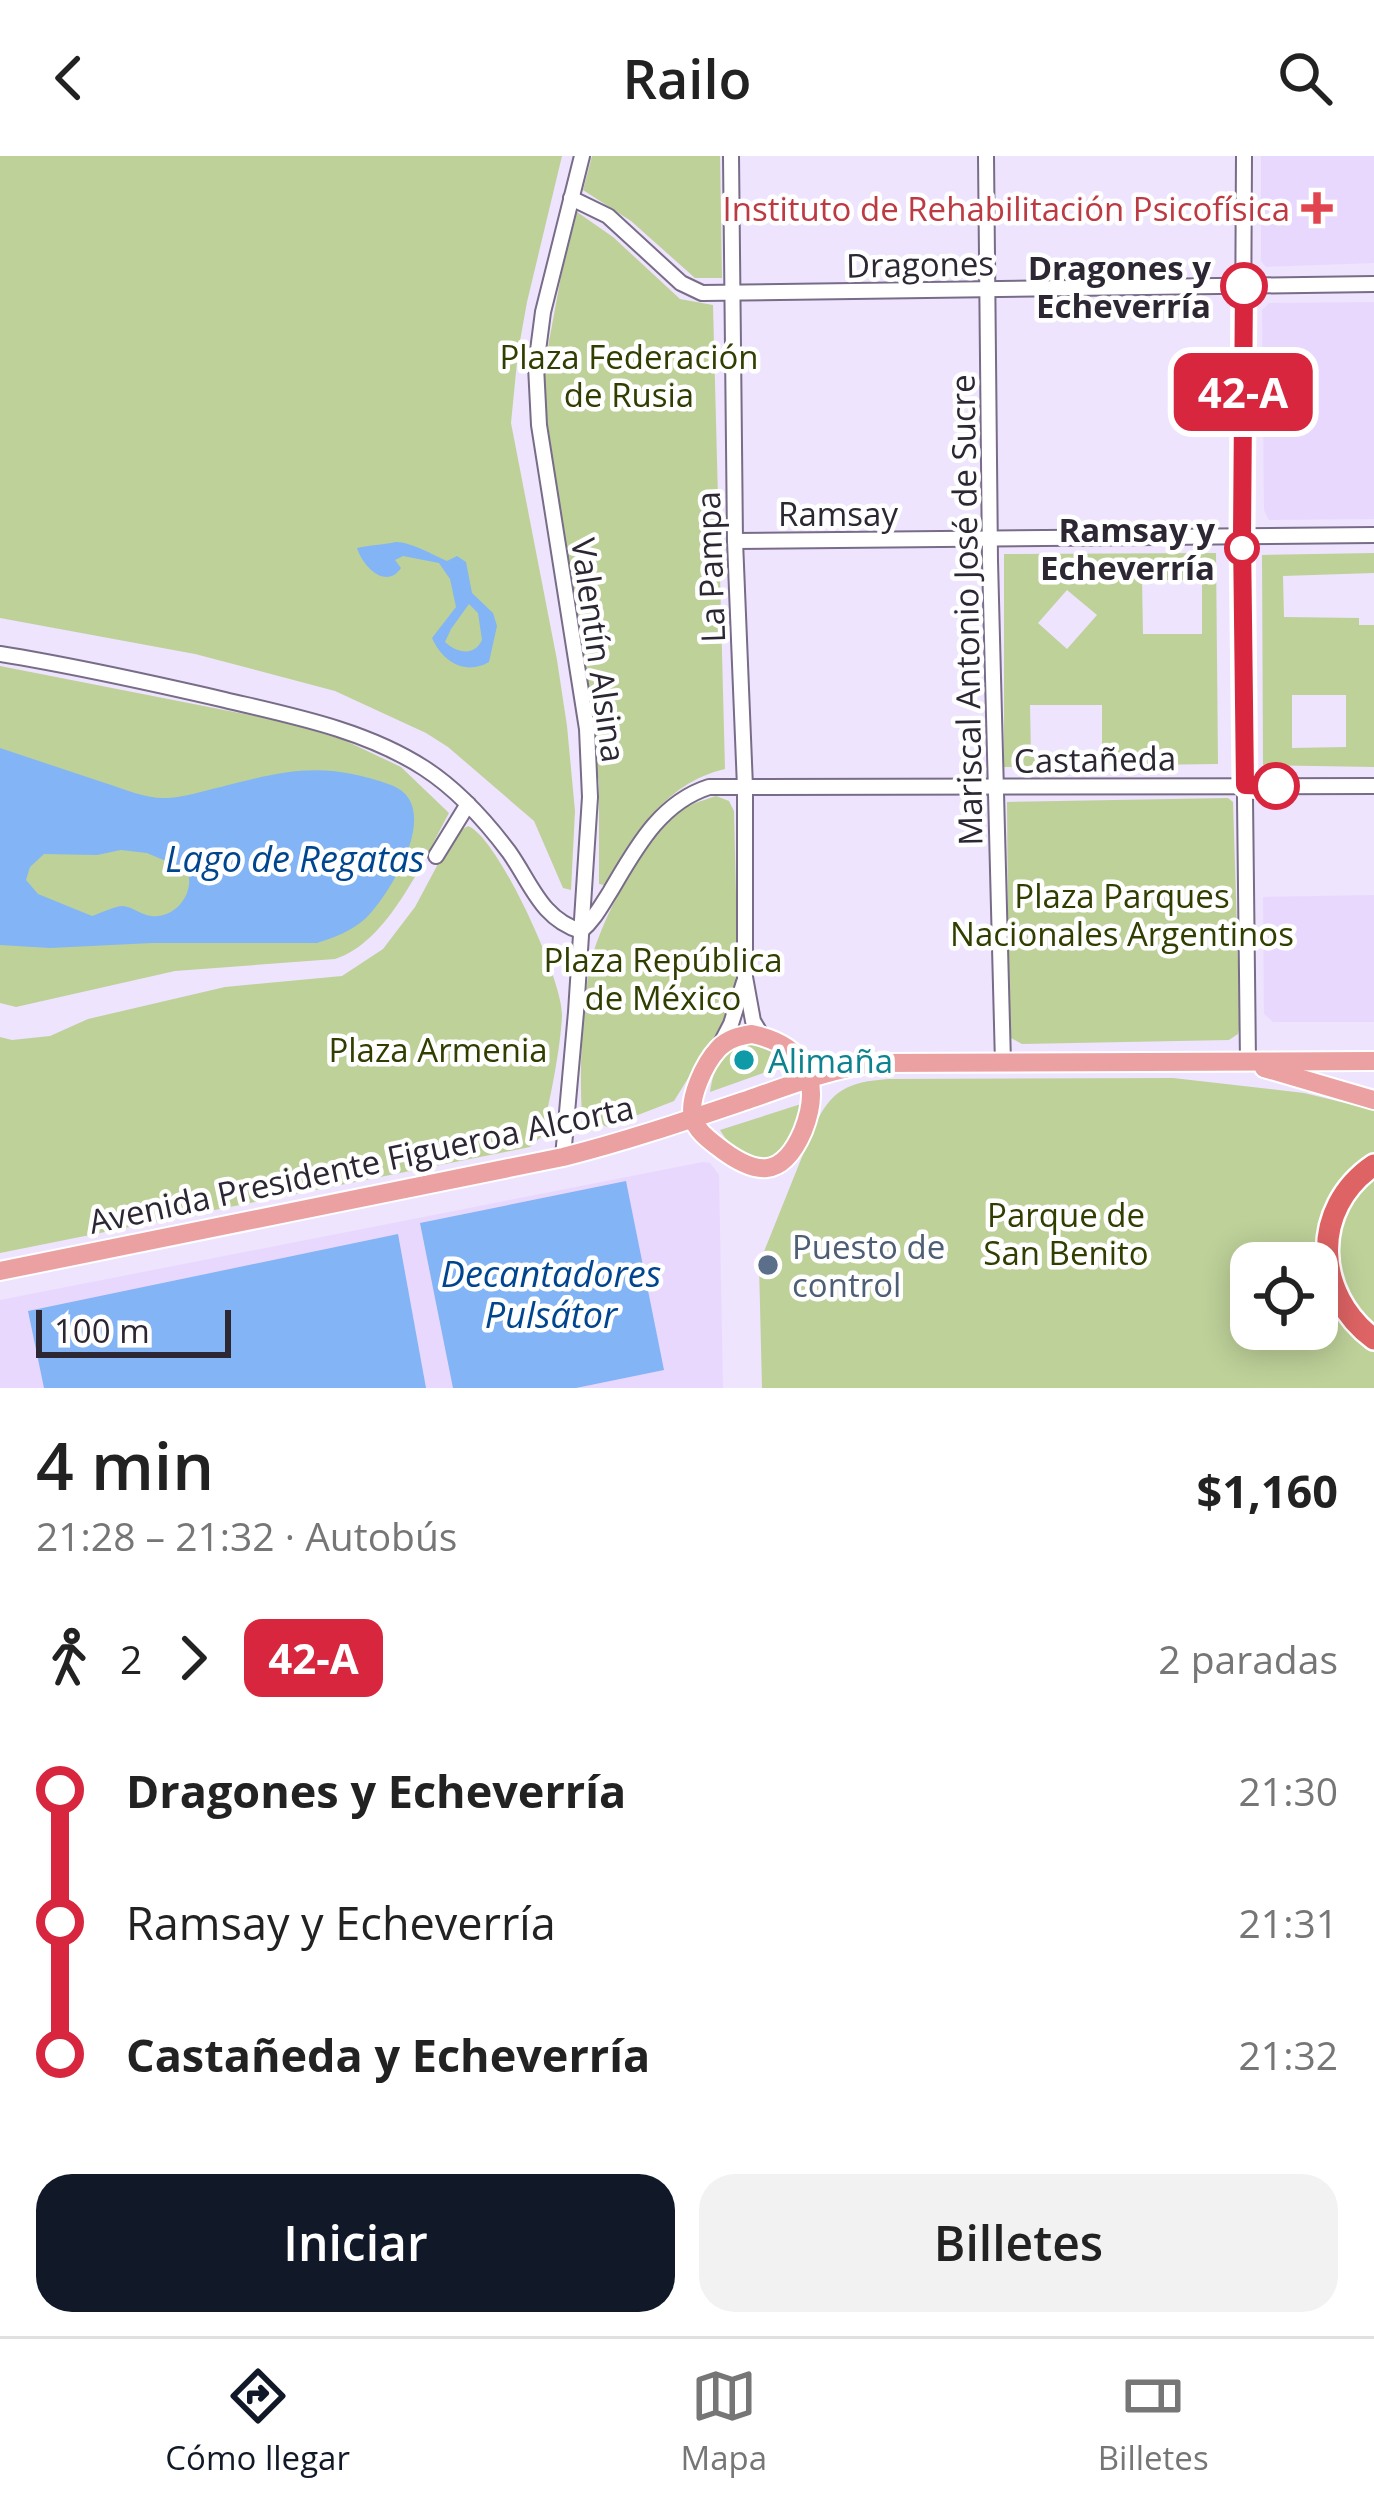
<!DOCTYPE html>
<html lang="es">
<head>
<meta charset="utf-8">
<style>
  :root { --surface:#fff; --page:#f2f2f2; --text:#222; --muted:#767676; --line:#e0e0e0; --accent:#111827 }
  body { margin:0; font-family:"Open Sans",sans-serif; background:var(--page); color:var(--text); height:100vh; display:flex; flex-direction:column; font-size:45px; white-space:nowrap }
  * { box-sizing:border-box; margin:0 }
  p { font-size:39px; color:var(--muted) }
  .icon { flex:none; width:66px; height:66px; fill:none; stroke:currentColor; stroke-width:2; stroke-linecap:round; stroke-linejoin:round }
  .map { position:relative; height:1232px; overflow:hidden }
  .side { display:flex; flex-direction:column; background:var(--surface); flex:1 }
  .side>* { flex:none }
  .badge { padding:0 24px; border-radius:18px; font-size:42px; line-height:78px }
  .buttons { position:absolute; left:1230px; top:1086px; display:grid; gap:24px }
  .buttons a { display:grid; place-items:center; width:108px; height:108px; border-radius:24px; background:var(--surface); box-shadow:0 6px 30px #0003; font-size:60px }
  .scale { position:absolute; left:36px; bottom:30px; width:195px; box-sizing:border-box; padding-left:12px; border:6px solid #2c2733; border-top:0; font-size:33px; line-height:42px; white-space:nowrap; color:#2c2733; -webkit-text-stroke:9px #fff; paint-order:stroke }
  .map>.badge { position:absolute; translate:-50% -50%; box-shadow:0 0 0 6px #fff }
  .legs { display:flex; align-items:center; gap:18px; height:132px; padding:0 36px; font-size:39px }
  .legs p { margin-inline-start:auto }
  .headline { display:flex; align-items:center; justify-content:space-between; height:204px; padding:0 36px }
  h1 { font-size:66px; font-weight:600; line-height:90px }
  .action { display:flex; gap:24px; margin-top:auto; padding:24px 36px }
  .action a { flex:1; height:138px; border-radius:36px; background:var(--accent); color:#fff; font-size:48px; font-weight:600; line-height:138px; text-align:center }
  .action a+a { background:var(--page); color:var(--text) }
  ul { padding:0 36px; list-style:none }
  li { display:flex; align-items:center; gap:42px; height:132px; font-size:45px }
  li i { display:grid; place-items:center; width:18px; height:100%; margin:0 15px; background:currentColor }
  li i::after { content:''; width:30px; height:30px; margin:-15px; border:9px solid; border-radius:50%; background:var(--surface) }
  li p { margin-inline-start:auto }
  li:first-child i { background:linear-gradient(#0000 50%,currentColor 0) }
  li:last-child i { background:linear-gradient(currentColor 50%,#0000 0) }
  header { display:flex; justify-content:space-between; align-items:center; height:156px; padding:0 36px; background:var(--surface); font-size:54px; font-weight:600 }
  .menu { display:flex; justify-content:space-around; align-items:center; height:168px; border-top:3px solid var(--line); background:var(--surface); font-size:33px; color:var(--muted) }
  .menu a { display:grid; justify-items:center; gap:6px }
  .menu .current { color:var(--accent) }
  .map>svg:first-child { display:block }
  .built { fill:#e8d8fe }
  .green { fill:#bed199; fill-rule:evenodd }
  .water { fill:#83b4f6; fill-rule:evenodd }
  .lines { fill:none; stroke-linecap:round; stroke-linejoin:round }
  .minor-casing { stroke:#786c88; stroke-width:18 }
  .major-casing { stroke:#fff; stroke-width:22 }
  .highway-casing { stroke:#fff; stroke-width:26 }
  .minor { stroke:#fff; stroke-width:14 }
  .major { stroke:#eba1a2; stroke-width:18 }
  .highway { stroke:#de6364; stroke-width:21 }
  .line-1-casing { stroke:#fff; stroke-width:27 }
  .line-1 { stroke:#d7263d; stroke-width:18 }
  .health-dot { fill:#e0444e; stroke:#fff; stroke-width:4.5 }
  .stop-1-dot { fill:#fff; stroke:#d7263d; stroke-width:6 }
  .culture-dot { fill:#0f9aa8; stroke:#fff; stroke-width:4.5 }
  .service-dot { fill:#5c6f8a; stroke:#fff; stroke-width:4.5 }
  .labels { text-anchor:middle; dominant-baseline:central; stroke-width:9; stroke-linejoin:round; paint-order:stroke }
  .health-label { font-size:33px; fill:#be3a42; stroke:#fff; text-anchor:end }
  .street-label { font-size:33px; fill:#2c2733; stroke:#fff }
  .stop-label { font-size:33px; font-weight:bold; fill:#2c2733; stroke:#fff; text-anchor:end }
  .park-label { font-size:33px; fill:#303e00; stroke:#fff }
  .culture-label { font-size:33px; fill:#0d838f; stroke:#fff; text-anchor:start }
  .service-label { font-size:33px; fill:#4e5e75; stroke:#fff; text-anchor:start }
  .water-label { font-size:36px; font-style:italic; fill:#004590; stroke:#fff }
</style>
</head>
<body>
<header><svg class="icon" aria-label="back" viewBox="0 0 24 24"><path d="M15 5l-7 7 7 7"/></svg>Railo<svg class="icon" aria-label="search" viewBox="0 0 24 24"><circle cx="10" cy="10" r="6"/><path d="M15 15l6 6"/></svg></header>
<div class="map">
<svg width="1374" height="1232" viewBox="0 0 1374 1232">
  <rect width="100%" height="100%" fill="#eee4fd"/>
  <g class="built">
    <path d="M1261,0H1374V107L1266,111L1261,105Z"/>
    <path d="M1374,146V363L1269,364L1264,354L1262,154L1269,147Z"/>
    <path d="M1374,739V866H1273L1264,858L1263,741Z"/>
    <path d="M703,1006L710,1007L719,1019L723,1232H0V1144Z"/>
  </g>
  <g class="green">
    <path d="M0,0H562L527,146L518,196L511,267L557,504L567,570L575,655L571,734L563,732L534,665L448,591L426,577L335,535L195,498L0,462Z"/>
    <path d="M592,0H720L722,122H695L631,65L583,34Z"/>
    <path d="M577,56L613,81L680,143L713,149L725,613C664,627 634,680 604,729L599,728V627L547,263L544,213L563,109Z"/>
    <path d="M1216,397L1218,608L1004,611V398ZM1142,424H1202V478H1143ZM1067,434L1097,459L1067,493L1038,467ZM1030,549H1102V601H1031Z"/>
    <path d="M1374,397V417L1283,420L1284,461L1359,462V469H1374V611L1263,609L1262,399ZM1292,539H1346V591L1292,592Z"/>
    <path d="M0,510L286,566L344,584L401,611L449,657C424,703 388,787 335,803L175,815L16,851L0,847Z"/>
    <path d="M716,640L729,645L734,655L738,824L731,853L674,945L607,971L582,957C579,916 582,846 591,806C601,764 641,689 674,659C685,649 702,645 716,640Z"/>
    <path d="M1228,642L1233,646L1240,869L1238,878L1229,884L1022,888L1009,881L1007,646Z"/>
    <path d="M468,670C498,681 564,826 562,860C560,896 550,945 541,981L530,991L0,1097V881L12,884L50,880L88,863L225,831L342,820L383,793L415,751L454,678Z"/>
    <path d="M750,887L781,900L786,909L710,936C714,908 723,894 750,887Z"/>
    <path d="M1173,922L1304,937L1374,954V1002L1321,1094L1374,1189V1232H762L759,1108L814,971C831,934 848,926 888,923ZM1251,1107H1317V1173H1251Z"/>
    <path d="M801,948C800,1001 750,1025 720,974Z"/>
    <path d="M1374,1020V1174C1325,1130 1323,1063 1374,1020Z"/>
  </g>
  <g class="water">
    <path d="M396,386C411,386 433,399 447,405L457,400L466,406L472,437L493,457L497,470L489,506C465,520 442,505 432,482L456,451L450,423L439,407L403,400L395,404L401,412C386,434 363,411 357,392C370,389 382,389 396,386ZM469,448L478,457L482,484C474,501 457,497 445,486L451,473Z"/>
    <path d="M0,592C35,604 70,615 105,627C124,633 146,643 167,642C185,641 203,635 221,631C287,614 324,605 391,629C445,649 391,737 366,762C352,775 335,781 317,787H152L50,792L0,789ZM121,694L147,697L187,714C196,736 176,763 151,760C141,759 132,750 122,750C113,751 101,757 92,760L38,738L26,724L30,711L44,698L97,699Z"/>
    <path d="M626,1025L664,1214L576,1232H453L420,1067Z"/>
    <path d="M398,1078L426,1232H44L28,1155Z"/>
  </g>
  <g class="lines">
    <defs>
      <g id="minor">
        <path d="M731,0L735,385L745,631V821L753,865L762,880"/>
        <path d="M986,0L990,405L1003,907"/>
        <path d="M1244,0L1242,380L1248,906"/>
        <path d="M571,42L608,60L681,127L702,137L1374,128"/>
        <path d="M735,385L1374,379"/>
        <path d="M0,498C75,510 151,527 225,544C293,560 365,574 424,612C458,634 485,664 509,696C531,727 541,763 581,775"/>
        <path d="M436,700L468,648"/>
        <path d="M581,775C594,764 601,750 610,736C635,694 659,647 709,631L1374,630"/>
        <path d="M720,889L731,868L744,826"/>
        <path d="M563,1001L576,856L590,641L587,573L539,269L536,210L543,156L582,0"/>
      </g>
      <g id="major">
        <path d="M752,878C805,889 823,925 803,975C782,1024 755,1020 717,990C708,983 696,974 693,962C688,942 705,907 718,893C727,883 739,880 752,878Z"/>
        <path d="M1264,912L1374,944"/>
        <path d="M0,1115L563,1001C627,985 688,964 750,943C791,929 831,913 874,907L1374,905"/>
      </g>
      <path id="highway" d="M1374,1009C1310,1052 1314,1139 1374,1183"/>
    </defs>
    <use href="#minor" class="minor-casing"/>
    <use href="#major" class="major-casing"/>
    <use href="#highway" class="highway-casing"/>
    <use href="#minor" class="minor"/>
    <use href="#major" class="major"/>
    <use href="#highway" class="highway"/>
  </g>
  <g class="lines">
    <defs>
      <path id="line-1" d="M1244,130L1242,380L1245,629L1276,630"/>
    </defs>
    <use href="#line-1" class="line-1-casing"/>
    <use href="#line-1" class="line-1"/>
  </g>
  <path class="health-dot" d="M1311 34h12v12h12v12h-12v12h-12v-12h-12v-12h12z"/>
  <g class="stop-1-dot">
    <circle cx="1244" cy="130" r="21"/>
    <circle cx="1242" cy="392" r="15"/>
    <circle cx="1276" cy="630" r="21"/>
  </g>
  <circle class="culture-dot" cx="744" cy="904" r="12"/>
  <circle class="service-dot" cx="768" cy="1109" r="12"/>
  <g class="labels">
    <g class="health-label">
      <text x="1290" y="52">Instituto de Rehabilitación Psicofísica</text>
    </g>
    <g class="street-label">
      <text transform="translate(920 108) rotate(-1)">Dragones</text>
      <text x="838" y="357">Ramsay</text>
      <text transform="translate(710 411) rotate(-92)">La Pampa</text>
      <text transform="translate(966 454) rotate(-91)">Mariscal Antonio José de Sucre</text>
      <text transform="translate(599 494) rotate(82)">Valentín Alsina</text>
      <text transform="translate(1095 603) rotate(-1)">Castañeda</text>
      <text transform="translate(361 1008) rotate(-12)">Avenida Presidente Figueroa Alcorta</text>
    </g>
    <g class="stop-label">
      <text x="1211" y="111">Dragones y<tspan x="1211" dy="38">Echeverría</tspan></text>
      <text x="1215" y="373">Ramsay y<tspan x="1215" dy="38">Echeverría</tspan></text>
    </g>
    <g class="park-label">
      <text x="629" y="200">Plaza Federación<tspan x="629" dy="38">de Rusia</tspan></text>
      <text x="1122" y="739">Plaza Parques<tspan x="1122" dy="38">Nacionales Argentinos</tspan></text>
      <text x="663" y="803">Plaza República<tspan x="663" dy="38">de México</tspan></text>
      <text x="438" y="893">Plaza Armenia</text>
      <text x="1066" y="1058">Parque de<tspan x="1066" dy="38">San Benito</tspan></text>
    </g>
    <g class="culture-label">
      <text x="768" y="904">Alimaña</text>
    </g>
    <g class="service-label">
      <text x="792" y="1090">Puesto de<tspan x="792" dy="38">control</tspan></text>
    </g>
    <g class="water-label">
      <text x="295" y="702">Lago de Regatas</text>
      <text x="551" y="1117">Decantadores<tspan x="551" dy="41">Pulsátor</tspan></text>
    </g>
  </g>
</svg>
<div class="buttons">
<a><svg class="icon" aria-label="locate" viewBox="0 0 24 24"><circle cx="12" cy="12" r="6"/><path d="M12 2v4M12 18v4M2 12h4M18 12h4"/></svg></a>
</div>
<div class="scale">100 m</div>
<b class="badge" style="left:1243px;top:236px;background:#d7263d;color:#fff">42-A</b>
</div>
<section class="side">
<div class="headline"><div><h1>4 min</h1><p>21:28 – 21:32 · Autobús</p></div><b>$1,160</b></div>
<div class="legs"><svg class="icon" aria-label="walk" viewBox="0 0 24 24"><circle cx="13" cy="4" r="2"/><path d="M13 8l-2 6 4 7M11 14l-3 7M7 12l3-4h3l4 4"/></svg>2<svg class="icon" aria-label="forward" viewBox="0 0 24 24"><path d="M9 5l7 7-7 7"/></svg><b class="badge" style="background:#d7263d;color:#fff">42-A</b><p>2 paradas</p></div>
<ul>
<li><i style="color:#d7263d"></i><b>Dragones y Echeverría</b><p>21:30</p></li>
<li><i style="color:#d7263d"></i><span>Ramsay y Echeverría</span><p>21:31</p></li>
<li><i style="color:#d7263d"></i><b>Castañeda y Echeverría</b><p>21:32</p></li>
</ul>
<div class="action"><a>Iniciar</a><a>Billetes</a></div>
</section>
<nav class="menu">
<a class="current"><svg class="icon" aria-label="directions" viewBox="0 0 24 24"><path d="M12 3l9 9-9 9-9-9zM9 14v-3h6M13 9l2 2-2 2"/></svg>Cómo llegar</a>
<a><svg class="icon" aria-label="map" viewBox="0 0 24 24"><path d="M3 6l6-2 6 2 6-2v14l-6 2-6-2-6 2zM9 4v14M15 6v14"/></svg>Mapa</a>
<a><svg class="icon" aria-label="tickets" viewBox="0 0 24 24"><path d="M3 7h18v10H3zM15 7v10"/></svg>Billetes</a>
</nav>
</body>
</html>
